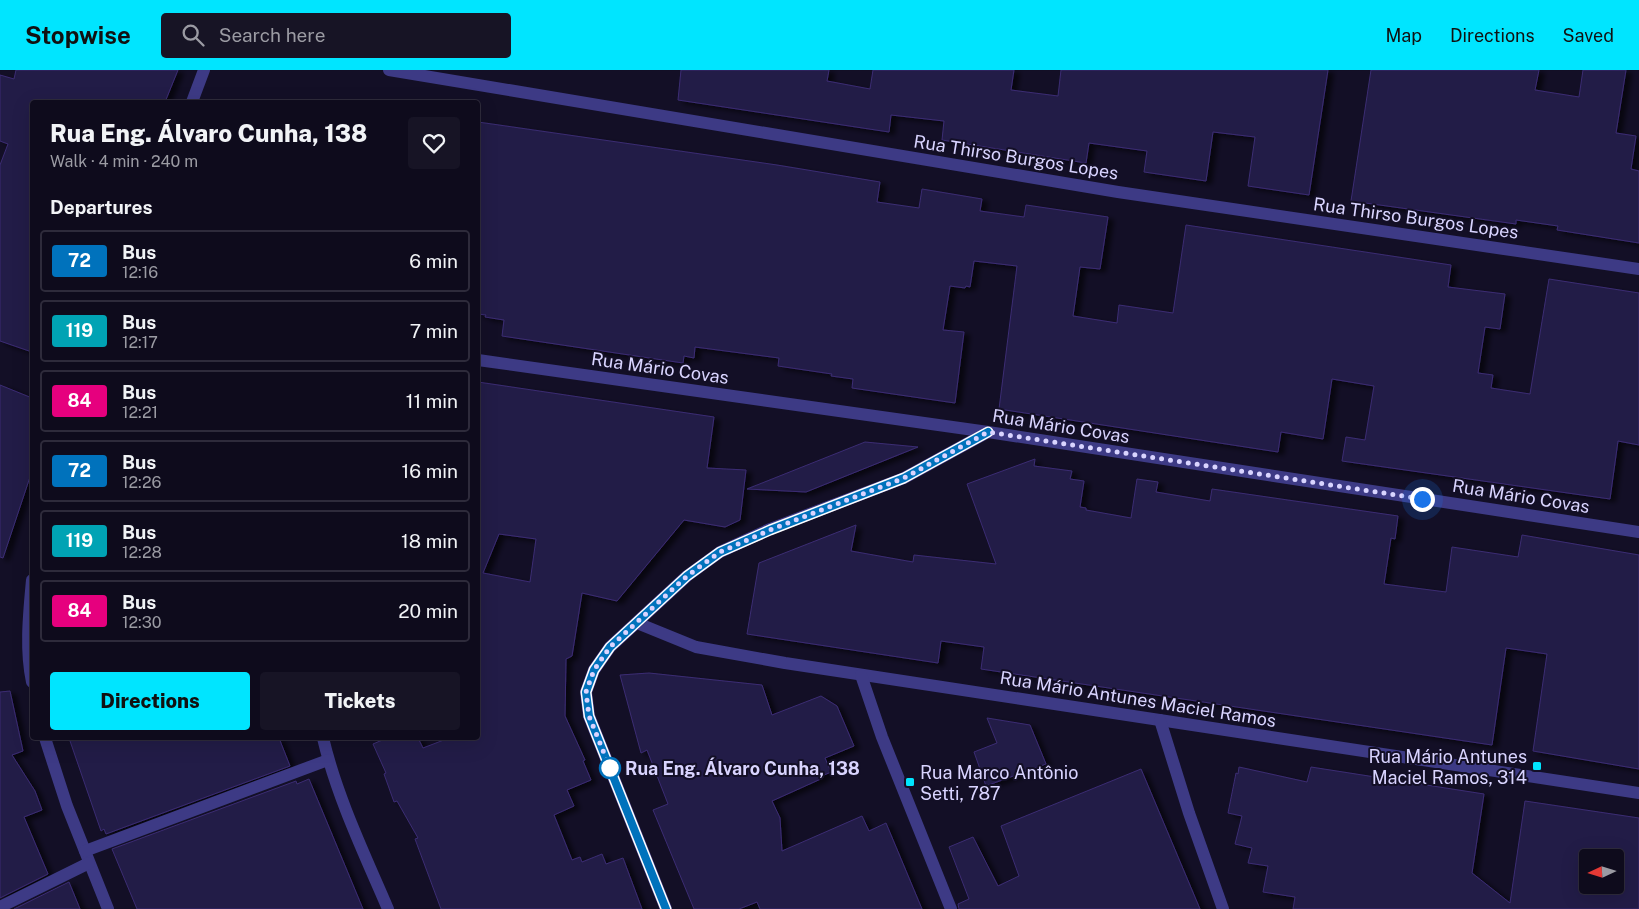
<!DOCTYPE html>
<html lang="en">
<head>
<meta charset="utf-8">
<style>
  :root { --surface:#0e0b1c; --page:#171425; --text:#f1f3f6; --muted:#9b9ba3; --line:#2e2b3b; --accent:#00e5ff }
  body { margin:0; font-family:"Public Sans",sans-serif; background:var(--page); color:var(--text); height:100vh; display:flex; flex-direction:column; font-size:19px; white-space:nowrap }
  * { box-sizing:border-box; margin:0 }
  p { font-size:16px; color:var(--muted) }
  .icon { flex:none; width:28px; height:28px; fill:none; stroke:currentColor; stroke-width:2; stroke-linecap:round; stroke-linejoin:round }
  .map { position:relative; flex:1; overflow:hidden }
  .sheet { position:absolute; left:30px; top:30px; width:450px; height:640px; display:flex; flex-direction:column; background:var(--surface); border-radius:5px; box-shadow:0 5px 20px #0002,0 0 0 1px var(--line) }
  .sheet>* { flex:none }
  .badge { padding:0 10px; border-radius:4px; font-size:18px; line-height:32px }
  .needle { width:32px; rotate:266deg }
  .buttons { position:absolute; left:1579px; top:779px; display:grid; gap:10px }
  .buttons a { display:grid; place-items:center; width:45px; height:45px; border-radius:5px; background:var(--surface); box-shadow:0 5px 20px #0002,0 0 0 1px var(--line); font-size:25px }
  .you { position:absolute; width:25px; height:25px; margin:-12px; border:4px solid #fff; border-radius:50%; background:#1a73e8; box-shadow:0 0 0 8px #1a73e833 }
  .map>.badge { position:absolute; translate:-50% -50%; box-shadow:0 0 0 2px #fff }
  h2 { padding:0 20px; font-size:19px; line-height:45px }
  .round { display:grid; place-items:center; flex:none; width:52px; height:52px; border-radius:5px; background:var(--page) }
  .overview { display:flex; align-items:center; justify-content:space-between; height:85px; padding:0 20px }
  h1 { font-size:24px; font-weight:800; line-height:38px }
  .primary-button { display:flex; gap:10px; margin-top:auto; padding:10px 20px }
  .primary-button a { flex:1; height:58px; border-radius:5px; background:var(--accent); color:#111; font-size:20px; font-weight:800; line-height:58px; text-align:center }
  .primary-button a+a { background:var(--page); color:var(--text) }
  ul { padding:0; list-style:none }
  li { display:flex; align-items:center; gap:15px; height:62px; margin:0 10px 8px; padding:0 10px; border:2px solid var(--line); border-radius:5px }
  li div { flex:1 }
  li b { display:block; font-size:19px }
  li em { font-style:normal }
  li .badge { min-width:55px; font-weight:700; text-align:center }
  header { display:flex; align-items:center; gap:30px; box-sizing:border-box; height:70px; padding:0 25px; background:var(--accent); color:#111 }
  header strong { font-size:24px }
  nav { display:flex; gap:28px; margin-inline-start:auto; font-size:18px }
  .search { width:350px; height:45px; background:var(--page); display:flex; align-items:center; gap:12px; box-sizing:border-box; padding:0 18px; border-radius:5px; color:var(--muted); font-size:19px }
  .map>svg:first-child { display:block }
  .building { fill:#241b47; stroke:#3b2d73; fill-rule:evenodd; filter:url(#shadow) }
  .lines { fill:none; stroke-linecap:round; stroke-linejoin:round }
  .street { stroke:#3d3a85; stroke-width:12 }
  .line-casing { stroke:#fff; stroke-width:11 }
  .line { stroke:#0072bc; stroke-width:8 }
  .walk { stroke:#d9d4ff; stroke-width:5; stroke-dasharray:0 9 }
  .poi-dot { fill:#00e5ff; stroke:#130f26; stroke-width:2 }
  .stop-dot { fill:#fff; stroke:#0072bc; stroke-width:2.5 }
  .labels { text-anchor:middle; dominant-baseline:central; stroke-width:4; stroke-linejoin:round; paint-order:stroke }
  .street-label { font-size:18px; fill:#d9d4ff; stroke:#130f26 }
  .poi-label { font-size:18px; fill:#d9d4ff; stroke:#130f26; text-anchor:end }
  .stop-label { font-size:18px; font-weight:bold; fill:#d9d4ff; stroke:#130f26; text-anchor:start }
</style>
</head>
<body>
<header>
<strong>Stopwise</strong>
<div class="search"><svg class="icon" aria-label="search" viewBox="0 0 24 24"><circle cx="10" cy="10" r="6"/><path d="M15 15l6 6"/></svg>Search here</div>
<nav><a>Map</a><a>Directions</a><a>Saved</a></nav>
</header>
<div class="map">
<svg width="1639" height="839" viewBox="0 0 1639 839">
  <defs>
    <filter id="shadow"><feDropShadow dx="5.5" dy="3" stdDeviation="2.5" flood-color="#0009"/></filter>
  </defs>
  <rect width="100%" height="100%" fill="#130f26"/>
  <g class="building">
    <path d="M16,0H178L165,32H32V282L0,271V95L8,74L0,71V5L14,9Z"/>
    <path d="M681,0H829L827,11L870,19L873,0H1014L1011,20L1058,26L1061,0H1328L1309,125L1248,116L1255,67L1213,62L1206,111L1144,102L1147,81L1089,73L1086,93L942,70L944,51L891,45L889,62L678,30Z"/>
    <path d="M1371,0H1539L1535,20L1579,27L1583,0H1626L1616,63L1636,66L1631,99L1639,101V173L1557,160L1558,156L1516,150V154L1351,131Z"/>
    <path d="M478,52L777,95L880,112L877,132L919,138L922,119L982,129L980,141L1024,147L1026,135L1108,147L1100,199L1080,197L1073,246L1117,253L1119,235L1173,243L1186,155L1451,195L1448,217L1505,224L1500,259L1485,257L1478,303L1493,305L1491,318L1530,324L1549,209L1639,223V375L1618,371L1610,429L1342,391L1346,367L1365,370L1374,316L1332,309L1323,369L1281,362L1278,382L999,339L1017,196L974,191L970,217L966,216L965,218L950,216L943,260L964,262L955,333L852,318L853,309L831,306L832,304L778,296L779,288L695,277L694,288L684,286L683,293L502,266L504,250L485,247L486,245L478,244Z"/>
    <path d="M478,312L714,347L707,398L746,400L740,450L725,457L684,450L617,531L582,523L572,586L566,589L565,646L585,690L583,691L591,710L567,720L574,736L554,745L572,790L580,787L582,792L602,784L606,794L623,788L642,839H441L415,769L418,768L397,731L394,732L384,704L386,703L373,674L387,668H418L423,678L449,668H478ZM499,464L536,469L530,512L483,503Z"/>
    <path d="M0,315L32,328V401L3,488L0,487Z"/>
    <path d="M865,372L918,377L806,422L747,419Z"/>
    <path d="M1035,389L1034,396L1072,401L1070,409L1084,411L1080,437L1086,438V440L1131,448L1137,409L1158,412L1156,422L1210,431L1212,419L1398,446L1395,469L1391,468L1384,514L1446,522L1452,477L1518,487L1522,465L1639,485V699L1533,681L1547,584L1506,578L1492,675L981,599L984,577L941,571L938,593L747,564L759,493L856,455L851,481L913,492L914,485L996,494L967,414Z"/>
    <path d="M649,603L762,615L772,645L821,626L837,636L854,676L825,688L831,702L822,706L823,708L772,731L780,748L782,781L862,746L869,761L886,753L922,839H760L757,832L739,839H694L653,740L668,734L647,680L641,683L620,605Z"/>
    <path d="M10,621L23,681L12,685L35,721L42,740L24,747L48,804L0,828V622Z"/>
    <path d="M987,648L1030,655L1046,694L986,716L974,682L997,673Z"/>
    <path d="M69,668H279L290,696L106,764L104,759L101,761Z"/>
    <path d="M1239,697L1307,712L1311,697L1484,724L1472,803L1510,833L1525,731L1639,748V839H1293L1295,827L1263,822L1268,796L1248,793L1252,778L1235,774L1242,746L1228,743L1236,703L1238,704ZM1588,788H1615V815H1588Z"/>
    <path d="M1141,699L1200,839H959L958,834L969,829L949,777L973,767L998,816L1019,806L1001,756Z"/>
    <path d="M309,709L363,839H137L112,779L296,711L297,714Z"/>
    <path d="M69,812L80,839H14Z"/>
  </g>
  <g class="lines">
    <g class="street">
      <path d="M389,0L1118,122L1639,199"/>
      <path d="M192,32L204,0"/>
      <path d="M478,290L988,362L1639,462"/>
      <path d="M32,510C29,543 25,579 32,612"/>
      <path d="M637,553L696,577L785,593L1639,723"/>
      <path d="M861,605L882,667L951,839"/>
      <path d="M1160,650L1189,743L1223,839"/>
      <path d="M45,668L67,736L108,839"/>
      <path d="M323,668C337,727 364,783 388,839"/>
      <path d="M85,781L328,690"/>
      <path d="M0,837L89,793"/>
      <path d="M666,839L589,646L586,622L594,600L610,577L687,506L720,482L770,459L904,408L988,362"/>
    </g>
  </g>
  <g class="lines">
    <defs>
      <path id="line" d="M666,839L589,646L586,622L594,600L610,577L687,506L720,482L770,460L904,408L988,362"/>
    </defs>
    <use href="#line" class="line-casing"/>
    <use href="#line" class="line"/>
    <path class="walk" d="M610,698L589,646L586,622L594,600L610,577L687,506L720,482L770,460L904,408L988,362L1422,429"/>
  </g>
  <g class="poi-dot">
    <rect x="1532" y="691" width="10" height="10" rx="2.5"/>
    <rect x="905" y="707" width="10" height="10" rx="2.5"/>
  </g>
  <circle class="stop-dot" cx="610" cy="698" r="10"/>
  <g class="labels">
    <g class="street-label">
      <text transform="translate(1016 87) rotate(9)">Rua Thirso Burgos Lopes</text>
      <text transform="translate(1416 148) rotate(8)">Rua Thirso Burgos Lopes</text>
      <text transform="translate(660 298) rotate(8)">Rua Mário Covas</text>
      <text transform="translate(1061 356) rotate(9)">Rua Mário Covas</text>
      <text transform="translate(1521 426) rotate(9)">Rua Mário Covas</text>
      <text transform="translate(1138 629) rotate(9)">Rua Mário Antunes Maciel Ramos</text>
    </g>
    <g class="poi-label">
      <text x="1527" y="686">Rua Mário Antunes<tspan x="1527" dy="21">Maciel Ramos, 314</tspan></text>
      <text x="920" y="702" text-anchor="start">Rua Marco Antônio<tspan x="920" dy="21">Setti, 787</tspan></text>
    </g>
    <g class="stop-label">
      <text x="625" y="698">Rua Eng. Álvaro Cunha, 138</text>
    </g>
  </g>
</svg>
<div class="buttons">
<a><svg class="needle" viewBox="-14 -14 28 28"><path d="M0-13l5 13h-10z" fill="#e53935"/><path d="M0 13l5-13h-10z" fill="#9b9ba3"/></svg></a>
</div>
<div class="you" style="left:1422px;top:429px"></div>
<section class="sheet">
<div class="overview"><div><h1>Rua Eng. Álvaro Cunha, 138</h1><p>Walk · 4 min · 240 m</p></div><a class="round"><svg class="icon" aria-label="heart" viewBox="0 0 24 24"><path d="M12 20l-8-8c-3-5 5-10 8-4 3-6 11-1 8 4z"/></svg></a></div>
<h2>Departures</h2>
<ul>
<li><span class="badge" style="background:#0072bc;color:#fff">72</span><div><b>Bus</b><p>12:16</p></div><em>6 min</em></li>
<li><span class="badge" style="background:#00a3b4;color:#fff">119</span><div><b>Bus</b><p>12:17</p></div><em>7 min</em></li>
<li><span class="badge" style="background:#e6007e;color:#fff">84</span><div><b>Bus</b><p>12:21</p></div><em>11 min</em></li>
<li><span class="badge" style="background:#0072bc;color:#fff">72</span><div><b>Bus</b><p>12:26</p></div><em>16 min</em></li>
<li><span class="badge" style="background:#00a3b4;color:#fff">119</span><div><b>Bus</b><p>12:28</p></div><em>18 min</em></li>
<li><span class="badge" style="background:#e6007e;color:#fff">84</span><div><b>Bus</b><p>12:30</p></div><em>20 min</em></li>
</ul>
<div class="primary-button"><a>Directions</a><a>Tickets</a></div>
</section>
</div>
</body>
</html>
